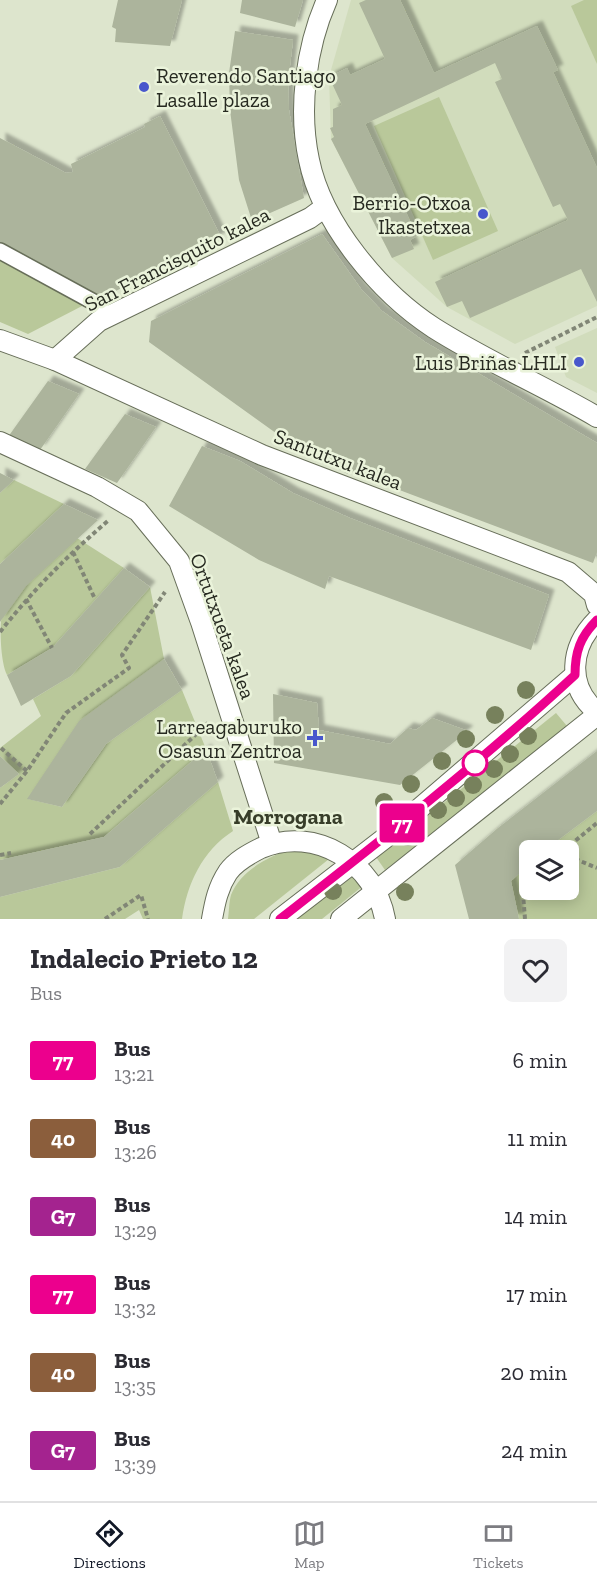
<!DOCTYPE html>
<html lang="en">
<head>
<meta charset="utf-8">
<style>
  :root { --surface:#fff; --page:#f2f2f3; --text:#2b2b33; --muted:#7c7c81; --line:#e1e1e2; --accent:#111827 }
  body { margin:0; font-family:"Zilla Slab",serif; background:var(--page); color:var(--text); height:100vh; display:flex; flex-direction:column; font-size:22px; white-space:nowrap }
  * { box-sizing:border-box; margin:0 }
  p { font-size:20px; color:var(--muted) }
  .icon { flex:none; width:33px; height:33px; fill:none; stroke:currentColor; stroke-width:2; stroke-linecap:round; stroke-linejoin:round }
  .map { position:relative; height:919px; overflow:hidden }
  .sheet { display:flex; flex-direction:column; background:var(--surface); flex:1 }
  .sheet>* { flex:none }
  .badge { padding:0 12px; border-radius:4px; font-size:21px; line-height:39px }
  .fabs { position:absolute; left:519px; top:840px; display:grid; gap:12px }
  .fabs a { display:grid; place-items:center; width:60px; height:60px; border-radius:9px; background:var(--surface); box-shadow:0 3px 15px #0003; font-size:30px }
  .map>.badge { position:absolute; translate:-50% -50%; box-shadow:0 0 0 3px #fff }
  .round { display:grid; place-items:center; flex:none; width:63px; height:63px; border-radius:9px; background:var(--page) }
  .headline { display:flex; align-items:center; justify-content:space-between; height:102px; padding:0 30px }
  h1 { font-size:28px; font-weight:700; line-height:45px }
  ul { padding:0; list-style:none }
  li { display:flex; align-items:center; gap:18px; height:78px; padding:0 30px }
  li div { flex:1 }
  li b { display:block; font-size:22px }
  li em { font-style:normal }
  li .badge { min-width:66px; font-weight:700; text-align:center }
  .dock { display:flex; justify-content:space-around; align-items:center; height:84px; border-top:2px solid var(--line); background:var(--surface); font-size:16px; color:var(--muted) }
  .dock a { display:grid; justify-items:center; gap:3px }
  .dock .current { color:var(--accent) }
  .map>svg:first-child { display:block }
  .built { fill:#d1dcbc }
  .green { fill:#b9c89a }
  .building { fill:#acb49c; filter:url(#shadow) }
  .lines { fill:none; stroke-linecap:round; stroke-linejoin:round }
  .pedestrian-casing { stroke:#676e59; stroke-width:18 }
  .minor-casing { stroke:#676e59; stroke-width:22 }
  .path { stroke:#818676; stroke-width:4; stroke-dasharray:4.5 3; stroke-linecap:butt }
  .pedestrian { stroke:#fff; stroke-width:15 }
  .minor { stroke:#fff; stroke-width:20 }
  .tree { fill:#77815c }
  .line-casing { stroke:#fff; stroke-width:14 }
  .line { stroke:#ec008d; stroke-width:9 }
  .poi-dot { fill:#4857cc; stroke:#eaf3da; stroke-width:2 }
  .stop-dot { fill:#fff; stroke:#ec008d; stroke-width:3 }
  .labels { text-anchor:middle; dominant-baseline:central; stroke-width:5; stroke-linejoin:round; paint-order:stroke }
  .poi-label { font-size:21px; fill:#272a21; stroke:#eaf3da; text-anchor:end }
  .street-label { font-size:21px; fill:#272a21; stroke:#eaf3da }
  .neighbourhood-label { font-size:22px; font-weight:bold; fill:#373d29; stroke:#eaf3da }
</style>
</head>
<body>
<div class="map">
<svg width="597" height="919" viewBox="0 0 597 919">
  <defs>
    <filter id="shadow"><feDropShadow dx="5.5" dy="-5.5" stdDeviation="1.5" flood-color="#0004"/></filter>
  </defs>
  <rect width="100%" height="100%" fill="#dde5cd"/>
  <g class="built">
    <path d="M351,0H597V306L515,344L447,307L392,258L331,139L329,77Z"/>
    <path d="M597,328V393L566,377L555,347Z"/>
  </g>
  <g class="green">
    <path d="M584,0H597V64L571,6Z"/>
    <path d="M439,97L498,231L433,260L374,126Z"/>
    <path d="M0,259L84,305L28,334L0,322Z"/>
    <path d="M14,480L64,504L0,564V493Z"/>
    <path d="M77,538L124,568L52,648L7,675C1,663 0,634 1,621C16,587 51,562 77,538Z"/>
    <path d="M150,587L164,659L28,799L62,807L106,744L182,690L206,749L104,837L0,860V788L19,774L0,756V748L41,716L33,699L71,676Z"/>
    <path d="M556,713L567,726L406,854L385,870L376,857Z"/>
    <path d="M218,782L233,831C202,851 187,884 182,919H143L139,910L125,919H0V897L120,867Z"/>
    <path d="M597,811V919H519L511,881L529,864L530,890H568V850H545Z"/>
    <path d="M292,849L334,855L254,919H228C229,912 229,902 231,895C241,870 269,856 292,849Z"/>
    <path d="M355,875L364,885L322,919H296Z"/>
  </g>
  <g class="building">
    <path d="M118,0H182L170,46L115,42L116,29L112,27Z"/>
    <path d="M242,0H303L295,27L240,13Z"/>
    <path d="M366,0H400L434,73L537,26L558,70L553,72L597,168V302L581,269L470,318L462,301L447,307L435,282L568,220L560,204L553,207L495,82L502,79L495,63L365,124L417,236L410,240L414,249L392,258L331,139L334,137L330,128L333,127V109L342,105L329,77L347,68L350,75L385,59L359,3Z"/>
    <path d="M235,31L293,40L288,83L289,110L304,198L252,221L239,180L230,110L229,73Z"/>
    <path d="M160,116L221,237L108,295H84L36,261L0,243V138L66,173L73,172L71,164L145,127L144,124Z"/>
    <path d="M322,234L361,289L382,311L425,342L597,443V552L593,563L349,471L348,474L280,440V436L149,342L151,321Z"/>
    <path d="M48,381L79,394L40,450L8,437Z"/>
    <path d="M125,414L156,427L117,483L85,469Z"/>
    <path d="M202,446L240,461L293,493L350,518L549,595L531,650L329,576L325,589L259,560L197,523L169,506Z"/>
    <path d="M0,473L14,480L0,493Z"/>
    <path d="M64,504L98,520L26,586L0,622V564Z"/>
    <path d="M124,568L150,587L71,676L21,706L7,675L52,648Z"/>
    <path d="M164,659L182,690L106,744L62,807L27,799L79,721Z"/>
    <path d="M273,694L317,703L319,730L390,744L408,728L416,730L432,718L468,731L400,785L274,763Z"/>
    <path d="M206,749L218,782L120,867L0,897V860L104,837Z"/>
    <path d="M597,751V811L545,850H530V864L511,881L519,919H469L455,865L498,828Z"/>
    <path d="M0,756L19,774L0,788Z"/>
  </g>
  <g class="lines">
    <defs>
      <path id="pedestrian" d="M0,251L101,306"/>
      <g id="minor">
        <path d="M327,0C306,47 298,109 309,160C322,224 380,293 434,328C486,361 544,386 597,417"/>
        <path d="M0,340L55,360L262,455L568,572L594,594L597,605"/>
        <path d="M55,360L99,321L310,218L325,207"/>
        <path d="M0,442L97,487L138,511L179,561L201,622L272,844"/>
        <path d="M597,620C570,647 566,686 597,712"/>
        <path d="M212,919C215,902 218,887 228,872C236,861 249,854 261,848C316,825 375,863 385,919"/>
        <path d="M280,919L385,838L575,675"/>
        <path d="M341,919L597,715"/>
      </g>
    </defs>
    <use href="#pedestrian" class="pedestrian-casing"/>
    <use href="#minor" class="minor-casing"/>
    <g class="path">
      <path d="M525,353L597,317"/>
      <path d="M73,552L95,599"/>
      <path d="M26,599L52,648"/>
      <path d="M0,632C33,590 69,554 109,520"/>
      <path d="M1,748L27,771"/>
      <path d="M0,804L27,771L66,713L129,668L122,655L165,592"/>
      <path d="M90,834L208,723"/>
      <path d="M564,850L597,823"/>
      <path d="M0,855L11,853"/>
      <path d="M568,856L597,868"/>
      <path d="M105,919L141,895L148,919"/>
      <path d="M525,919L522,882L530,877"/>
    </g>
    <use href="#pedestrian" class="pedestrian"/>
    <use href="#minor" class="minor"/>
  </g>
  <g class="tree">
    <circle cx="526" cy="690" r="9"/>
    <circle cx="495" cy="715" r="9"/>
    <circle cx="528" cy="736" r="9"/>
    <circle cx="466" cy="739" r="9"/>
    <circle cx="510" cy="754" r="9"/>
    <circle cx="442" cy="761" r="9"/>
    <circle cx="494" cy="769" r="9"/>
    <circle cx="411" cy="784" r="9"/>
    <circle cx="473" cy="785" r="9"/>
    <circle cx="456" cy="798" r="9"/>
    <circle cx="384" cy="802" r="9"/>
    <circle cx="438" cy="810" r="9"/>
    <circle cx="408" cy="837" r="9"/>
    <circle cx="333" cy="891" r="9"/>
    <circle cx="405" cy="892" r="9"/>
  </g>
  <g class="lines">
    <defs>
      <path id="line" d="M280,919C380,841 481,762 575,675C575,652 580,637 597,620"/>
    </defs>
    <use href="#line" class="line-casing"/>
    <use href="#line" class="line"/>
  </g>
  <g class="poi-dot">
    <circle cx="144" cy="87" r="6"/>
    <circle cx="483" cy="214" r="6"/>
    <circle cx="579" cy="362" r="6"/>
    <path d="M312 729h6v6h6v6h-6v6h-6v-6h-6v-6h6z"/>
  </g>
  <circle class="stop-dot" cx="475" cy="763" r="12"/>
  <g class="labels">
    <g class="poi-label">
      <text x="156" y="75" text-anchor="start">Reverendo Santiago<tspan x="156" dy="24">Lasalle plaza</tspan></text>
      <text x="471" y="202">Berrio-Otxoa<tspan x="471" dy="24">Ikastetxea</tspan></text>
      <text x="567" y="362">Luis Briñas LHLI</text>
      <text x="302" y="726">Larreagaburuko<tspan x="302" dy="24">Osasun Zentroa</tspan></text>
    </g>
    <g class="street-label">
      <text transform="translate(177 259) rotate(-27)">San Francisquito kalea</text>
      <text transform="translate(338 459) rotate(21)">Santutxu kalea</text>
      <text transform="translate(223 626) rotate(70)">Ortutxueta kalea</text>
    </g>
    <g class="neighbourhood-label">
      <text x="288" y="816">Morrogana</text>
    </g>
  </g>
</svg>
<div class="fabs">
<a><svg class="icon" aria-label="layers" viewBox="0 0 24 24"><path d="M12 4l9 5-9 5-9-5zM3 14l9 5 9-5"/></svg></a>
</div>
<b class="badge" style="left:402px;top:823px;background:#ec008d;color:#fff">77</b>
</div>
<section class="sheet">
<div class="headline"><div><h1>Indalecio Prieto 12</h1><p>Bus</p></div><a class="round"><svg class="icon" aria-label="heart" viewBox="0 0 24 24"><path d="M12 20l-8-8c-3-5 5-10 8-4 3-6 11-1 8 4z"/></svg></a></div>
<ul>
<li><span class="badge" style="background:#ec008d;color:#fff">77</span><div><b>Bus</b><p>13:21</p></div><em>6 min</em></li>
<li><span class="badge" style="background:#8b5e3c;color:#fff">40</span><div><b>Bus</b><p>13:26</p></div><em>11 min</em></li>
<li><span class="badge" style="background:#a4238f;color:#fff">G7</span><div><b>Bus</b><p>13:29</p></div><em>14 min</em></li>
<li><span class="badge" style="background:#ec008d;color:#fff">77</span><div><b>Bus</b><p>13:32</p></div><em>17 min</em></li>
<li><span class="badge" style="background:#8b5e3c;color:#fff">40</span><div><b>Bus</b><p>13:35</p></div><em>20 min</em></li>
<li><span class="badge" style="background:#a4238f;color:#fff">G7</span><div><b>Bus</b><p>13:39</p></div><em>24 min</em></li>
</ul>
</section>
<nav class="dock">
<a class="current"><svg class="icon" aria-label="directions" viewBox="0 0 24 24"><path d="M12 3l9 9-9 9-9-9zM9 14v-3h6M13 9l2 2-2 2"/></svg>Directions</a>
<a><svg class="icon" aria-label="map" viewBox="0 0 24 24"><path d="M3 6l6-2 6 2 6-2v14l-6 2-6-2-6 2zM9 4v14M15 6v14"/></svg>Map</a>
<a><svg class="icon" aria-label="tickets" viewBox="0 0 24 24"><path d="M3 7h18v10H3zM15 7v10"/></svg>Tickets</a>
</nav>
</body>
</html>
